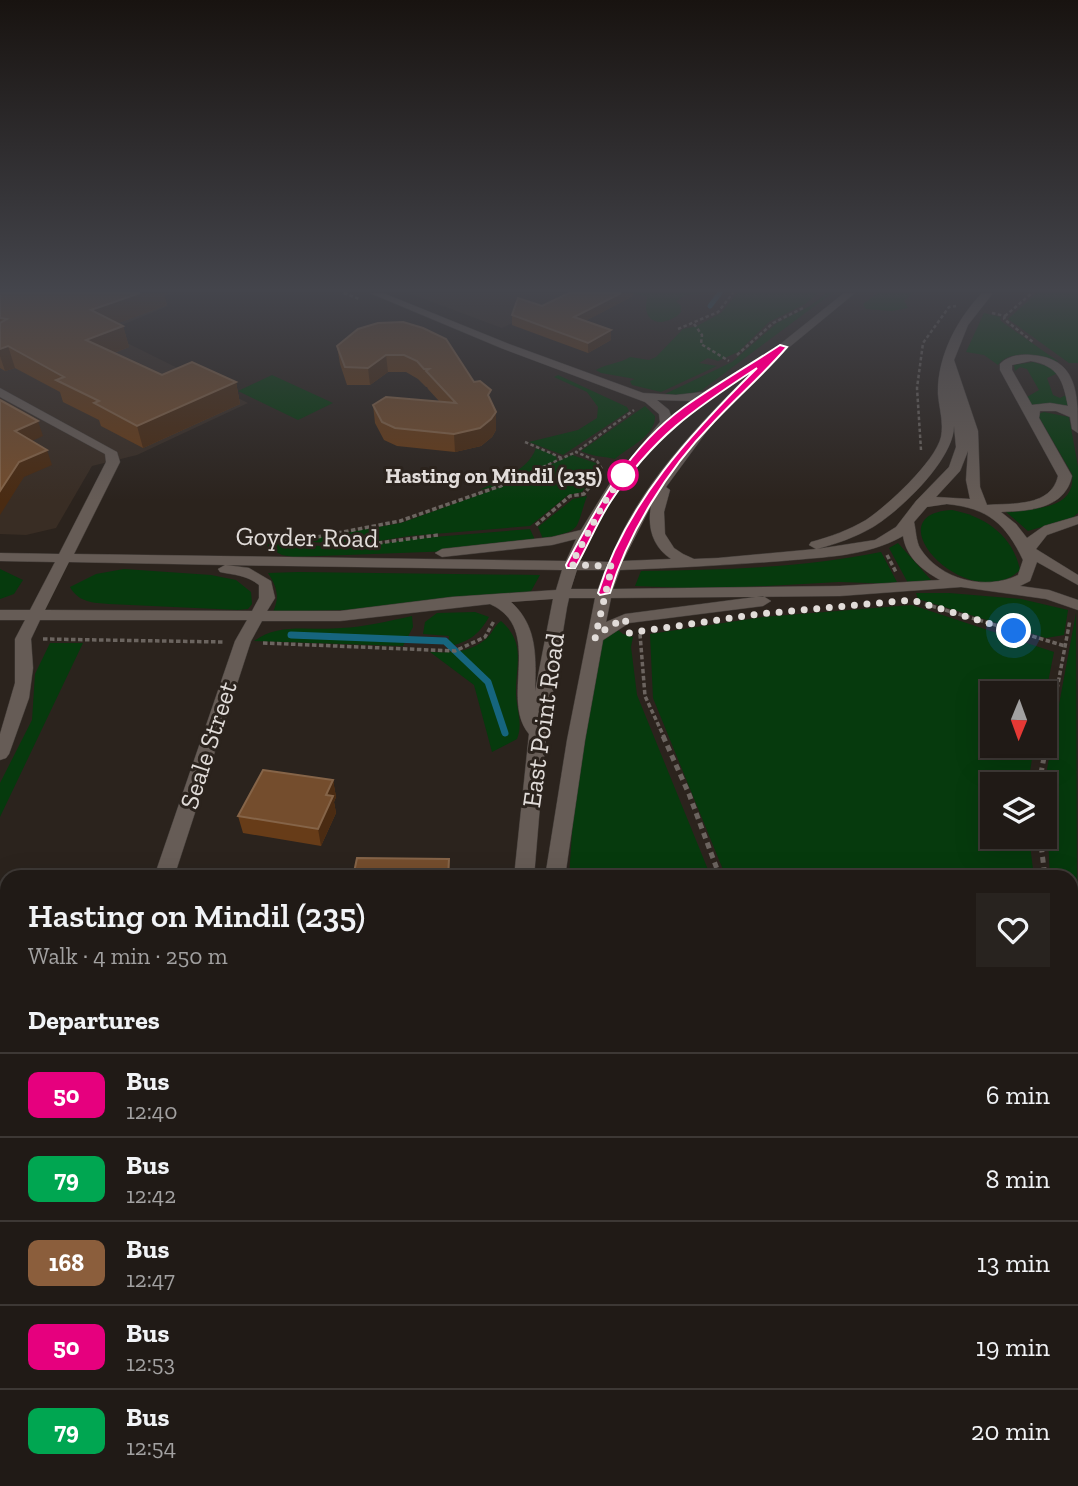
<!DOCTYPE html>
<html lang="en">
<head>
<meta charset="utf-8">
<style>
  :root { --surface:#201a16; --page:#28231f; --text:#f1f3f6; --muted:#a2a1a1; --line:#3d3835 }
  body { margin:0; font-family:"Zilla Slab",serif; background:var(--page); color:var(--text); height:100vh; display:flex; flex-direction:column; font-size:26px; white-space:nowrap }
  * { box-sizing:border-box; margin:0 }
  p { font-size:23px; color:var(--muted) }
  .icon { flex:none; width:38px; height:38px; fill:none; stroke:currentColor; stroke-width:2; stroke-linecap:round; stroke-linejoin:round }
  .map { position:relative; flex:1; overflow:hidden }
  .sheet { position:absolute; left:0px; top:870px; width:1078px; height:618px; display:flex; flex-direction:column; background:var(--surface); border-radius:21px 21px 0 0; box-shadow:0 7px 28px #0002,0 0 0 2px var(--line) }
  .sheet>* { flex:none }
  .badge { padding:0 14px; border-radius:10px; font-size:24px; line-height:46px }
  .needle { width:46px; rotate:181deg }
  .buttons { position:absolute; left:980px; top:681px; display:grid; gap:14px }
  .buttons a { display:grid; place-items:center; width:77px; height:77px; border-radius:0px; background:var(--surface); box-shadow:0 7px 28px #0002,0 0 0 2px var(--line); font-size:35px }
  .you { position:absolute; width:35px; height:35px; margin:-18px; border:5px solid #fff; border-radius:50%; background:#1a73e8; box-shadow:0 0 0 10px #1a73e833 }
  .map>.badge { position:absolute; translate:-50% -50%; box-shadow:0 0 0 4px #fff }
  h2 { padding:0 28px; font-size:26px; line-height:63px }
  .round { display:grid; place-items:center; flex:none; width:74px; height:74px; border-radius:0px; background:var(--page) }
  .headline { display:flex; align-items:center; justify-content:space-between; height:119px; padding:0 28px }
  h1 { font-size:33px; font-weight:600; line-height:52px }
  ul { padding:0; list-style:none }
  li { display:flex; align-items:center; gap:21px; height:84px; padding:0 28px; border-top:2px solid var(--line) }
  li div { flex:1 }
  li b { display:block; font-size:26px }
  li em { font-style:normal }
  li .badge { min-width:77px; font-weight:700; text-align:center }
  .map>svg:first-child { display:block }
  .built { fill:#392d24 }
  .green { fill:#063a0d }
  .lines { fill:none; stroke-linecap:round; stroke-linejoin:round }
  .stream-far1 { stroke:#16657e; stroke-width:5 }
  .stream { stroke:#16657e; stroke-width:7 }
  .minor-casing { stroke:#443e3a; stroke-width:1 }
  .path-far3 { stroke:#6b645f; stroke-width:2.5; stroke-dasharray:3.5 2.5; stroke-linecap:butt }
  .path-far2 { stroke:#6b645f; stroke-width:3.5; stroke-dasharray:4.5 2.5; stroke-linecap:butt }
  .path-far1 { stroke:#6b645f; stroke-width:5; stroke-dasharray:6 4.5; stroke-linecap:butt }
  .path { stroke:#6b645f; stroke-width:6; stroke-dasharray:8 5; stroke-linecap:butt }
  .minor { fill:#665c56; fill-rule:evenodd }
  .wall { fill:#673c18 }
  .shaded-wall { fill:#4a2b12 }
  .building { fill:#744d2d; stroke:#856448; stroke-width:2 }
  .line { fill:#e6007e; stroke:#fff; stroke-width:2 }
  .walk { stroke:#e1dcd9; stroke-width:7; stroke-dasharray:0 12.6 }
  .stop-dot { fill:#fff; stroke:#e6007e; stroke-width:3.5 }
  .labels { text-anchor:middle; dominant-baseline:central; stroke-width:6; stroke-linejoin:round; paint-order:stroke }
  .far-stop-label { font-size:21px; font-weight:bold; fill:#e1dcd9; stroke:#2b231d; text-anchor:end }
  .street-label { font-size:26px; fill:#e1dcd9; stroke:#2b231d }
</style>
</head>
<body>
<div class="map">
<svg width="1078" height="1486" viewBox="0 0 1078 1486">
  <rect width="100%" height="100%" fill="#2b231d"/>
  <g class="built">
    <path d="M0,293H173L156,299L168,306L105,332L248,403L137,455L92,466L56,528L26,535L0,534Z"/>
    <path d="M408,293H573L502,328Z"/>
  </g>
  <g class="green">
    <path d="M622,293H701L686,295L676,301L681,306V312C672,323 647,329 646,307C646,303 647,300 647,296Z"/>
    <path d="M737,293H819L805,304L769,322L738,352L718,361L708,358L699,363L717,366L661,392L632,385L630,381L635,379L601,373L596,370C608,363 619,364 630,357L649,360L656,357L683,329L697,326L721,313Z"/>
    <path d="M827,293H832L702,390L684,396L665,394L732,362L777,323L810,306Z"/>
    <path d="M878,293H912L904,301L908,308L892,311L866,309L863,304Z"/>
    <path d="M1037,293H1078V363H1069L1008,319Z"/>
    <path d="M984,313L1001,317L1000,320L1005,324L1059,362C1042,356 1010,348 998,365L984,355L966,352Z"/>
    <path d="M1033,362L1047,366L1058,373L1047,378L1053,395L1060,398L1066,395L1069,407L1031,405L1027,397L1039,390L1027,369L1020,367L1015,371L1014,365Z"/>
    <path d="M272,375L333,403L298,420L238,391Z"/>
    <path d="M558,375L627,407L629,411L563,455L529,442L578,430L597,418L598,407L587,392L554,377Z"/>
    <path d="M645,406L655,416C656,436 628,447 615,459C602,456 594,457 581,451Z"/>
    <path d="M1044,412L1069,417L1078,467V513L1072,518L1028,531L1005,511C1030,509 1077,511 1072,474L1039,417L1038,414Z"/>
    <path d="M536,448L556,456L557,460L495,487L479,490C500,480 528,471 536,448Z"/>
    <path d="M572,455L596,463L597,470L582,492L568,495L530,526L409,536L354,545L298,541L401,523L498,488Z"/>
    <path d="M587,496C574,533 583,529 543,539L538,527L573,499Z"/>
    <path d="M952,510C985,516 1013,536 1020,570C970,618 870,514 952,510Z"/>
    <path d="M530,529L536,542L453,551L293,557L282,555L267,547L269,543L355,548L410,539Z"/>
    <path d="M898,543L931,580L908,583L889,548Z"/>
    <path d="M881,552L898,584L839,582L709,589L635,586L641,571C721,570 803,568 881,552Z"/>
    <path d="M0,569L23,580L14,594L0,599Z"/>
    <path d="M124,569L211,575L236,580L251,592L252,604L248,609L238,610L109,604C93,603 78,602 70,587L96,574Z"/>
    <path d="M298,572L540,575L530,593L378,609L273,612C280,597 277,587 268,573Z"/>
    <path d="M949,593L1021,599L1068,610L1064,635L1046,638L918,599L916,593Z"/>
    <path d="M912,605L1054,652L1045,697V693H992V746H1034L1028,784H992V836L1029,837L1034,877H726L653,698L650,634L763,617Z"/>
    <path d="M475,612L489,617C478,636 469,641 448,647L449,636L423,634L425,622L437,613Z"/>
    <path d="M1076,613L1078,1185L1071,1186V877H1050L1045,780Z"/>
    <path d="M412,616L413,627L403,646L254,641C279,622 311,631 341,628C365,627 389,621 412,616Z"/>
    <path d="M501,621C527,644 515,665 516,695C517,711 523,724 517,739L492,752L474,685L430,652C451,653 469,653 486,639C492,634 494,626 501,621Z"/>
    <path d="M614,627L623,634L633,637L631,647L637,695L711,877H569L574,804L601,641Z"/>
    <path d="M50,643H83L0,817V783L32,720L35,674Z"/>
    <path d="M1071,1313H1075L1078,1323V1486H835L834,1481L1071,1480Z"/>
    <path d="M782,1480L783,1486H582V1481Z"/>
  </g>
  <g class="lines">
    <path class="stream-far1" d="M710,306L720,293"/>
    <path class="stream" d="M291,635L445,641L488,682L505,733"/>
    <defs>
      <g id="minor">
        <path d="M370,293H383L509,344L643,393L676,395L703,392L746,366L756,368L779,345L844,293H855L787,349L710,427L666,487L670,490L664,512L665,534L674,548L683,554L694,559L718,558L816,549L809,545L811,542C830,537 849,530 866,520C887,506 935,462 941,437C944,422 939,408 938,394C937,357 957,319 982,293H993L968,325L954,360L978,431L980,487L987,505C1013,503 1051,507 1058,476L1000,370V364C1008,356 1020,354 1031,355C1078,358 1078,394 1078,433L1072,429L1070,417L1056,411H1040L1039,418L1072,476C1065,509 1029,511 1001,512L1016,524L1027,538L1044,526L1078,516V524L1047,535L1036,549L1078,575V585L1037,562L1030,581L1020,586L1049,590L1078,600V610L1046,599L961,587L840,596L611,598L606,622L625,614L763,596L771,601L763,606L629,623L603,640L585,740L565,877H545L567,740L595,598H569L567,607L546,734L534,877H514L529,734C499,698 545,629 490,604L340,621H262L251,641L174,877H154L235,641L247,620H40L31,639L33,668L29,698L9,754L6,758L0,760V734L15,683V639L25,620H0V610H30L55,562L0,561V553L59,554L106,462L105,454L0,397V388L117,452L120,462L74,554L566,561L576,539L552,545L442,557L435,553L442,549L552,537L581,530L608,486L660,422L659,414L645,402L501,348ZM1031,361C1059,366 1063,381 1068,406L1050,403L1032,405L1012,370V365ZM751,372C696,427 637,488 609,562L580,561C616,475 672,422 751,372ZM657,400L691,401L671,416L669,410ZM954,426L956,447L949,467L916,501L896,527L875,540L817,549C836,544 856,537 873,527C901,510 954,459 954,426ZM968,451L966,480L970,499L936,497L960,471ZM947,504C988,508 1006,524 1023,560L1018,575C986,591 940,580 920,548C916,541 916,530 914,522L927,507ZM651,506C647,528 653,547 671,559L623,561ZM903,536C906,557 922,570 940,580L840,586L613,589L620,570C674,568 728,565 782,561C823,557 866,557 903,536ZM69,562L225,565L218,569L220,572C234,575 247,575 259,585V598L252,611L45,610ZM226,565L562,570L556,590L452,597L340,611H267L275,598L271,581L249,568ZM577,570H605L598,589H571ZM553,599L535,691C536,658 538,626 511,602Z"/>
        <rect x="1071" y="1192" width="7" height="24"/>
        <path d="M7,1331V1377L0,1380V1334Z"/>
        <rect x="519" y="1480" width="30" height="6"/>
      </g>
    </defs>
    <use href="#minor" class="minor-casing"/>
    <g class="path-far3">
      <path d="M344,293L359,299"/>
      <path d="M992,313L1005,316"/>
      <path d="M1005,316L1004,319L1033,342"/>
      <path d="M1005,316L1032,293"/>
      <path d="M694,324L702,335L701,344L729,361"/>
      <path d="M678,329L718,312L733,293"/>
      <path d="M737,355L773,323L803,308"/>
      <path d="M525,442L562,458"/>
      <path d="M921,450L917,388L923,343L949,307L956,306"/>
      <path d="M599,474L602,469L597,461L576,452L634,410"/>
      <path d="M499,487L576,452"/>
      <path d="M590,487L592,484"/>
    </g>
    <g class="path-far2">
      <path d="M536,525L570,496L584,494L591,485"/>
      <path d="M296,541L400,521L503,485"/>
      <path d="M270,542H299"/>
      <path d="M371,544L438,535"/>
      <path d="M887,555L896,572"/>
      <path d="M925,604L1065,646"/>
      <path d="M640,634L645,696L664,737"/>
      <path d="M43,639L223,642"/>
      <path d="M263,643L455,651L485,637L494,621"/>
      <path d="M1048,737L1070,620"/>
    </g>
    <g class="path-far1">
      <path d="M663,736L689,794L720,877"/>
      <path d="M1039,784L1048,736"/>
      <path d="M1040,836L1045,877"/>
    </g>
    <path class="path" d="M620,1480V1486"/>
    <use href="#minor" class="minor"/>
  </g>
  <g class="wall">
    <path d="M0,293L164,295L167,305L118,323L123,326L129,347L114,353L162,375L236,382L240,404L143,448L101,426L99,420L63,402L60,392L15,368L5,371L0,368Z"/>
    <path d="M633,296L585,321L611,340L588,353L512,325V315L542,306Z"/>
    <path d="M358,329L474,382L491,401L496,430L492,437L481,446L455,452L397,446L384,440L375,423L373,405L439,401L428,389L427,387H426L418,379L406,372H388L370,385H347L340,364L337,346Z"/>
    <path d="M333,780L336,797L334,802L336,813L321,846L243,833L238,816Z"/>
  </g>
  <g class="shaded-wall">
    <path d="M140,293H169L164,295L167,305L97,331L91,310Z"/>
    <path d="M621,293H633V296L574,327V317Z"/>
    <path d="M123,326L129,347L92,361L86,340Z"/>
    <path d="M611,330V340L588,353V343Z"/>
    <path d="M8,346L15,368L5,371L0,356V349Z"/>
    <path d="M386,355L388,372L370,385L368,368Z"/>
    <path d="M236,382L240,404L143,448L137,426Z"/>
    <path d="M496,412V430L492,437L481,446L455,452L454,434Z"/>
    <path d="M38,421L43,436L21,446L15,431Z"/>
    <path d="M47,450L52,465L24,477L0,515V491L19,462Z"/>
    <path d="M333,780L336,797L334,802L336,813L321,846L318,829L326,795Z"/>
    <path d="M449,859L451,877H448Z"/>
  </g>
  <g class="building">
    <path d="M0,293H140L91,310L123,326L86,340L162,375L192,362L236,382L137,426L94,403L99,401L56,380L64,377L8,346L0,349V323L7,319L0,318Z"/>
    <path d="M569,293H621L574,317L611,330L588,343L512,315L518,298L542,306Z"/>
    <path d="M403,322L423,328L446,339L474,382L480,381L491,390L488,395L496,412L491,419L480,428L454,434L395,428L382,422L373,405L386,397L456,403L426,371L429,369H424L417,361L404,355H386L368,368L345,367L337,346L358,329L378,323Z"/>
    <path d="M0,400L38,421L15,431L47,450L19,462L0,491Z"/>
    <path d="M263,770L333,780L326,795L333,796L318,829L238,816Z"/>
    <path d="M357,858L449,859L448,877H353Z"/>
  </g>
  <linearGradient id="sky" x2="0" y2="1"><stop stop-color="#181310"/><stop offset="0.58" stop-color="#44454c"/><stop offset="1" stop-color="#44454c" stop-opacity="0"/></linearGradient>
  <rect width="1078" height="501" fill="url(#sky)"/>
  <path class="line" d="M780,345L787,347C764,374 736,398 712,424C668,469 628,533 610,593L600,595L598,593C626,503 691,433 757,368C694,409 653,437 611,501C597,522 588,546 575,568H567L566,565C597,506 629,447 684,407C715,385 748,366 780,345Z"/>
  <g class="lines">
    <path class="walk" d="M623,475L629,467L604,503L571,565L612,566L595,638L608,627L625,619L629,633L759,614L912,600L1014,631"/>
  </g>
  <circle class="stop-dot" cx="623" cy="475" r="14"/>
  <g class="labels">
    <g class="far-stop-label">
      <text x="602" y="475">Hasting on Mindil (235)</text>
    </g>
    <g class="street-label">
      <text transform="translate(307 537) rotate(1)">Goyder Road</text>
      <text transform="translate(543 720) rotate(-82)">East Point Road</text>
      <text transform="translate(208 745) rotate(-72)">Seale Street</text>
    </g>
  </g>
</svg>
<div class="buttons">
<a><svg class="needle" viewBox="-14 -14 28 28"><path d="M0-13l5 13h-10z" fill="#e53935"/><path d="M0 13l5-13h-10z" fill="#a2a1a1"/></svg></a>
<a><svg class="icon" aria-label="layers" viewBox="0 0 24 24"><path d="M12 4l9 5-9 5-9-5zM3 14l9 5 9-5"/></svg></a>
</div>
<div class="you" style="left:1014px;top:631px"></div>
<section class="sheet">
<div class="headline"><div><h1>Hasting on Mindil (235)</h1><p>Walk · 4 min · 250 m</p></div><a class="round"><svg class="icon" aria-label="heart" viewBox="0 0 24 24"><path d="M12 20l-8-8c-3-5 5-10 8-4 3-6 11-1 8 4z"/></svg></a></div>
<h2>Departures</h2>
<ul>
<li><span class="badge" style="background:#e6007e;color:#fff">50</span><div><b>Bus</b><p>12:40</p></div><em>6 min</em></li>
<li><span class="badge" style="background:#00a651;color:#fff">79</span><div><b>Bus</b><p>12:42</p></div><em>8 min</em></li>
<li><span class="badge" style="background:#8b5e3c;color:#fff">168</span><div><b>Bus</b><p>12:47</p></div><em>13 min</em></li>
<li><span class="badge" style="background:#e6007e;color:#fff">50</span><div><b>Bus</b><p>12:53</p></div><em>19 min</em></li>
<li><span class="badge" style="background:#00a651;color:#fff">79</span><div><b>Bus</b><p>12:54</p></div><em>20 min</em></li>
</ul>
</section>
</div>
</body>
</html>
